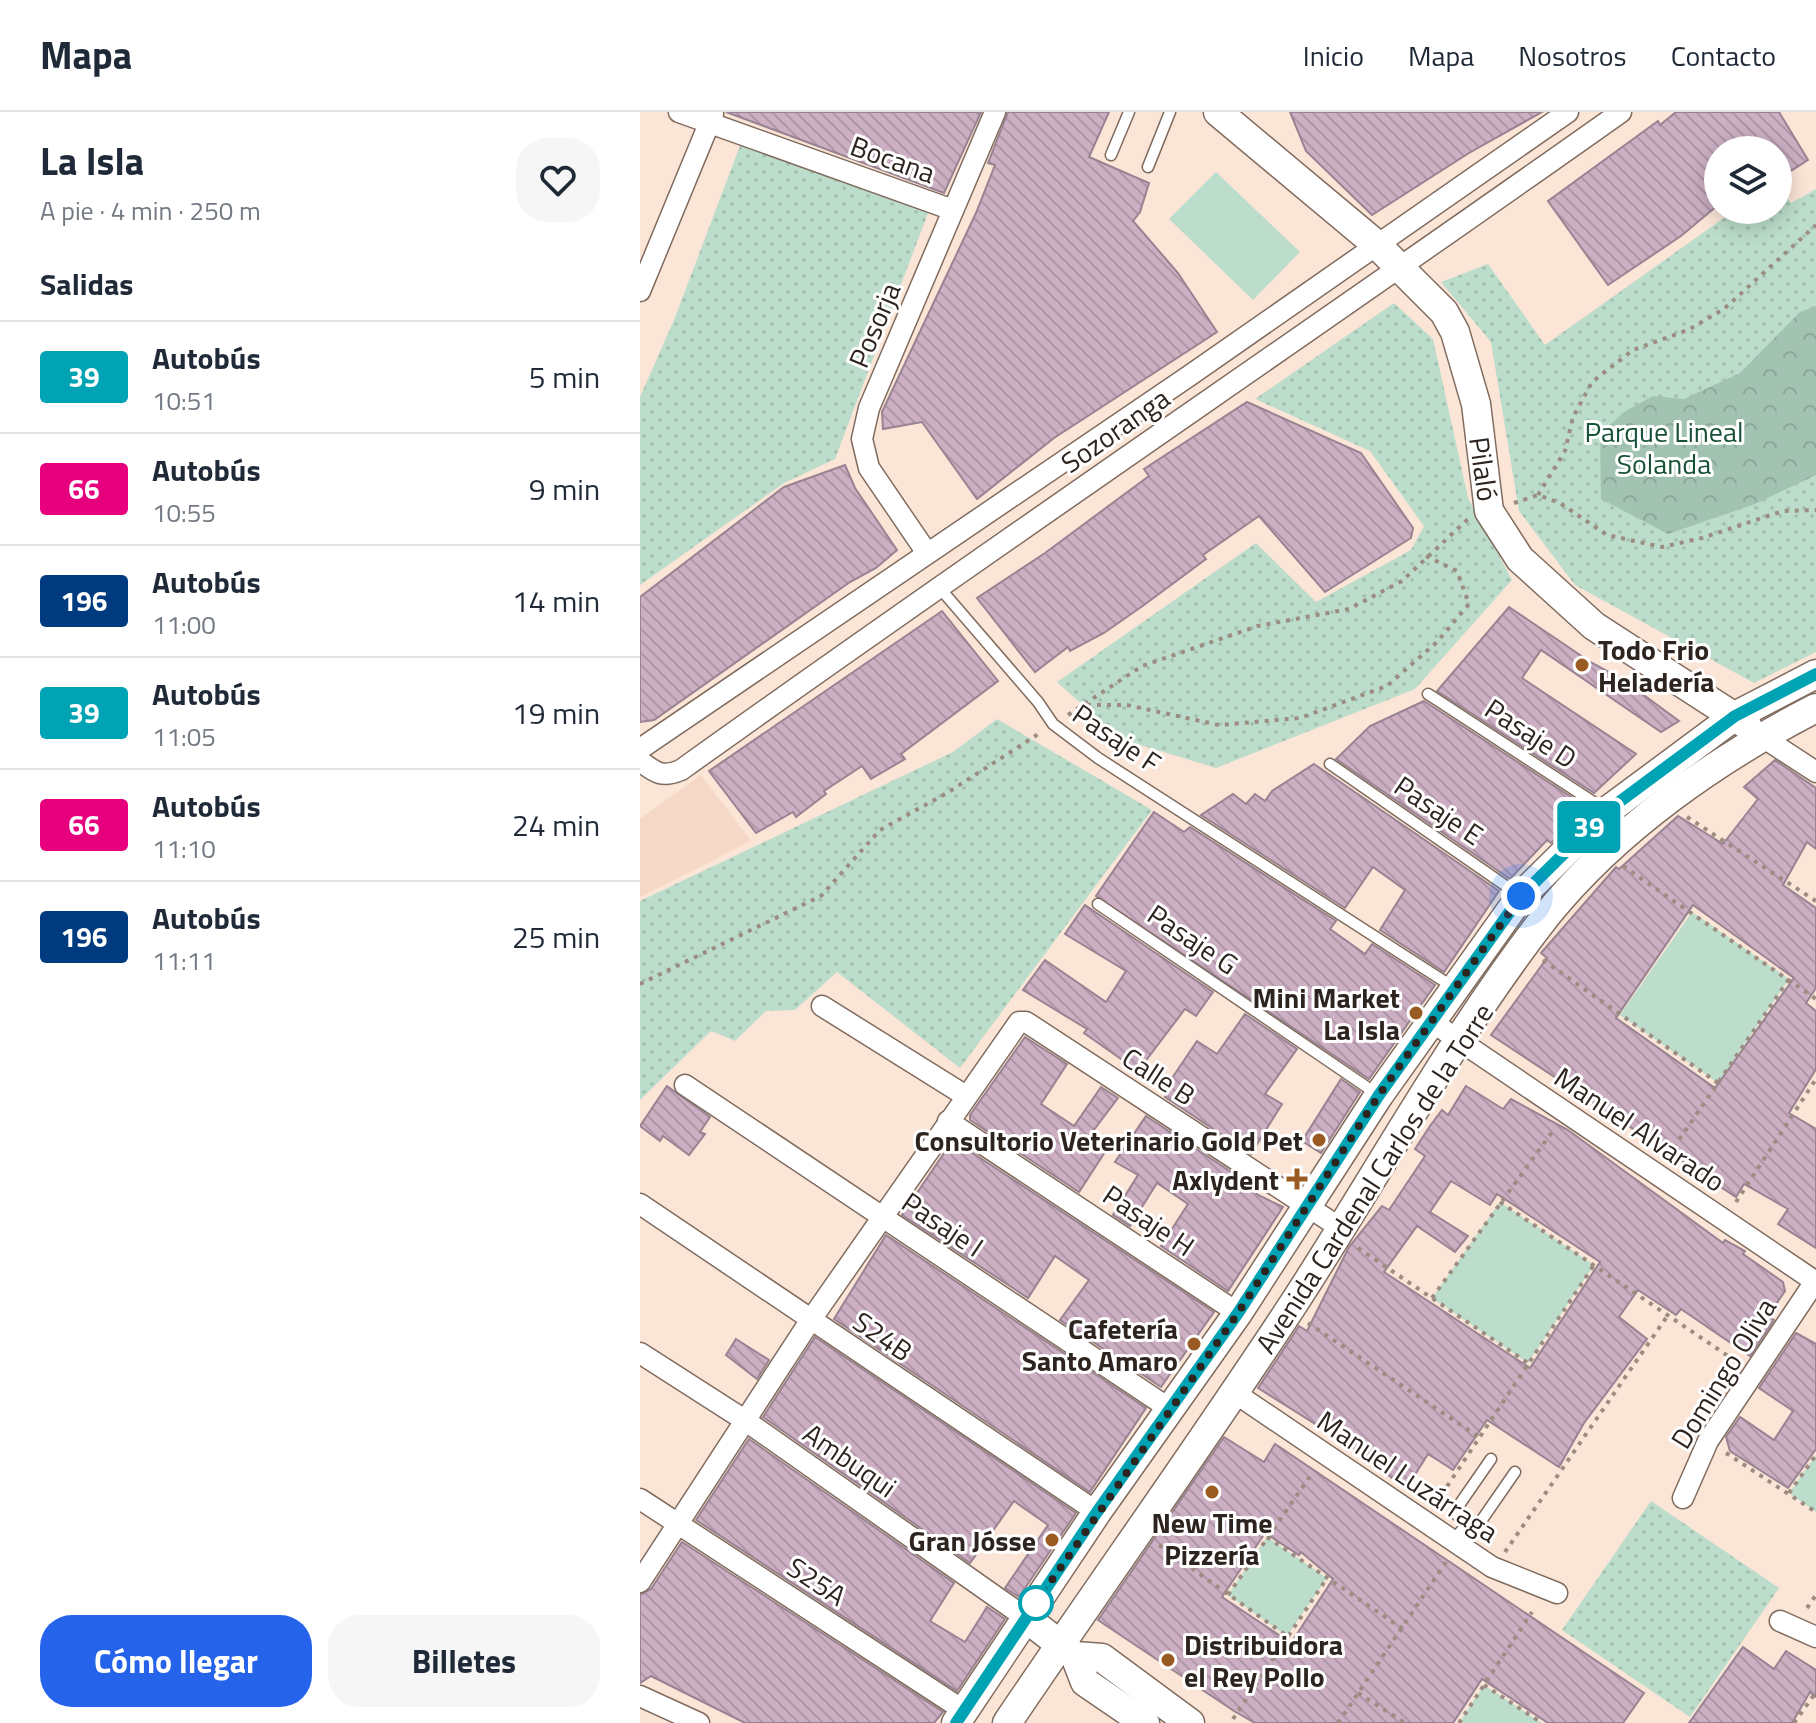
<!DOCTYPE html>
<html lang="es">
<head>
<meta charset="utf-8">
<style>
  :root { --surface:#fff; --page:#f6f6f7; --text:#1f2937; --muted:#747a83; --line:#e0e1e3; --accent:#2563eb }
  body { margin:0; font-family:"Titillium Web",sans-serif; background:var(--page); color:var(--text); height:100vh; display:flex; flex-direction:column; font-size:30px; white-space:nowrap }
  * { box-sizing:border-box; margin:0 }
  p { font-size:26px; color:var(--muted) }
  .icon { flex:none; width:44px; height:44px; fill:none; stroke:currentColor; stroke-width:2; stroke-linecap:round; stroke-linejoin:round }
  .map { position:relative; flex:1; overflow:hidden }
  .side { display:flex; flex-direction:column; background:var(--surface); width:640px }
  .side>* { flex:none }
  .badge { padding:0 16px; border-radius:6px; font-size:28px; line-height:52px }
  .controls { position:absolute; left:1064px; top:24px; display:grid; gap:16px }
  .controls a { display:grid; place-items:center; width:88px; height:88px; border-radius:50%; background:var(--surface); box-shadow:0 4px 20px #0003; font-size:40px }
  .you { position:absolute; width:40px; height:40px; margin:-20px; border:6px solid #fff; border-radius:50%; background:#1a73e8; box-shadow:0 0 0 12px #1a73e833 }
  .map>.badge { position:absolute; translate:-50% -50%; box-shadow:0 0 0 4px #fff }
  h2 { padding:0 40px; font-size:30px; line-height:72px }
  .round { display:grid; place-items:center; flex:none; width:84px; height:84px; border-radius:32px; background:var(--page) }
  .summary { display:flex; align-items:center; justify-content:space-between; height:136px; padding:0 40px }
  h1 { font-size:38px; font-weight:700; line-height:60px }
  .action { display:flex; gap:16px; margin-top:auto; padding:16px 40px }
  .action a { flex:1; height:92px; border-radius:32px; background:var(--accent); color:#fff; font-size:32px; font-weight:700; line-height:92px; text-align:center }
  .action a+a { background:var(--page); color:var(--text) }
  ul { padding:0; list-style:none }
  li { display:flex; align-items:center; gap:24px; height:112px; padding:0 40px; border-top:2px solid var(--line) }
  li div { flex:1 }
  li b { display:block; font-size:30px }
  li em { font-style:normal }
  li .badge { min-width:88px; font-weight:700; text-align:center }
  header { display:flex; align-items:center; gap:48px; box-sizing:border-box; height:112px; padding:0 40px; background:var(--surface); border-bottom:2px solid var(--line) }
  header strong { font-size:38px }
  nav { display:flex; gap:44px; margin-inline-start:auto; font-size:28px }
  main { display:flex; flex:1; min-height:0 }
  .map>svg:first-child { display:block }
  .built { fill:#f5d8c6 }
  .grass { fill:url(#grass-dots) }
  .forest { fill:url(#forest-crowns) }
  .garden { fill:#bcddcb }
  .building { fill:url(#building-back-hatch); stroke:#978391; stroke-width:2; fill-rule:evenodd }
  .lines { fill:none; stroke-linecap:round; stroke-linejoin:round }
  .lane-casing { stroke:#806c5f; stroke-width:13 }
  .street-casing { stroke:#806c5f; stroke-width:23 }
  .secondary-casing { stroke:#806c5f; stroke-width:31 }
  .path { stroke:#9c8c81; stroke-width:4; stroke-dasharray:4 6; stroke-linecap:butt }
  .lane { stroke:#fff; stroke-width:10 }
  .street { stroke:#fff; stroke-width:20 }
  .secondary { stroke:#fff; stroke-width:28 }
  .line-casing { stroke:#fff; stroke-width:18 }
  .line { stroke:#00a3b4; stroke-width:12 }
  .walk { stroke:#2d241f; stroke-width:8; stroke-dasharray:0 14.4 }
  .poi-dot { fill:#9a5b23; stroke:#fff; stroke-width:3 }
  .stop-dot { fill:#fff; stroke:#00a3b4; stroke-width:4 }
  .labels { text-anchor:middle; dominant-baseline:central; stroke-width:6; stroke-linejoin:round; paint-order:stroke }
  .street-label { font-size:28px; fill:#2d241f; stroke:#fff }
  .park-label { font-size:28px; fill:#175138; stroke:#fff }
  .poi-label { font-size:28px; font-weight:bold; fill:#2d241f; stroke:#fff; text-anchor:end }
</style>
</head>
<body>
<header>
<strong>Mapa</strong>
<nav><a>Inicio</a><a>Mapa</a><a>Nosotros</a><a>Contacto</a></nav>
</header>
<main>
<section class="side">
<div class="summary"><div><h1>La Isla</h1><p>A pie · 4 min · 250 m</p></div><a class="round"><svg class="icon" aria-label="heart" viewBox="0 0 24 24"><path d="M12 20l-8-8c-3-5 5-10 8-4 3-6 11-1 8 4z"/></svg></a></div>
<h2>Salidas</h2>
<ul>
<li><span class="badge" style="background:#00a3b4;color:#fff">39</span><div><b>Autobús</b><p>10:51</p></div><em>5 min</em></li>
<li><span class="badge" style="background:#e6007e;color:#fff">66</span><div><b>Autobús</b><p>10:55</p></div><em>9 min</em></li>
<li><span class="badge" style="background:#003b80;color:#fff">196</span><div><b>Autobús</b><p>11:00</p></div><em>14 min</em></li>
<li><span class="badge" style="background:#00a3b4;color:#fff">39</span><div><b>Autobús</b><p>11:05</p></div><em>19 min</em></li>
<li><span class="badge" style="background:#e6007e;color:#fff">66</span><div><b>Autobús</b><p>11:10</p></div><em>24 min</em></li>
<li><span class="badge" style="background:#003b80;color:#fff">196</span><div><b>Autobús</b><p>11:11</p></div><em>25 min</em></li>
</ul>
<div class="action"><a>Cómo llegar</a><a>Billetes</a></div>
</section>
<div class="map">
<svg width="1176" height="1611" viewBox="0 0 1176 1611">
  <defs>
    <pattern id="grass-dots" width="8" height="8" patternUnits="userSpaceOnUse" patternTransform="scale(2)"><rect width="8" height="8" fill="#bcddcb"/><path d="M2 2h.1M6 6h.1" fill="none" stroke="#a2beae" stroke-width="1.8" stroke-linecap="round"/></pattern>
    <pattern id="forest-crowns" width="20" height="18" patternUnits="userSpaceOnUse" patternTransform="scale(2)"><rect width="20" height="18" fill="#a3c3b2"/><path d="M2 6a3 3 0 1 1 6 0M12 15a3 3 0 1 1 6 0" fill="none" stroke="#8da799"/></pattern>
    <pattern id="building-back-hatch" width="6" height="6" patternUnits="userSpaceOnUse" patternTransform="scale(2)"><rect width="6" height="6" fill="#ccafc3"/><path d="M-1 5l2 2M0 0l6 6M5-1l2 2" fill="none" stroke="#b096a7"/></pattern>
  </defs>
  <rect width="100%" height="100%" fill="#fbe5d6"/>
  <path class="built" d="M61,663L111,729L0,785V707Z"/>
  <g class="grass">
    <path d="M103,26L290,96L195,347L144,371L0,473V285L34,208Z"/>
    <path d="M1138,74L1151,91L1176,77V540L1114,571L935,473L879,399L851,230L801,170L848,152L905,233L1095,98H1138Z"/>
    <path d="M754,191L793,227L828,386L872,468L775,577L576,656L481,627L417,570L616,431L676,490L771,438L784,414L730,339L615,287Z"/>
    <path d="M357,607L512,698L320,956L197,860L155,898L126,899L95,929L71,919L0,988V789L313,640Z"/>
    <path d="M1011,1389L1139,1476L1050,1605L922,1518Z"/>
  </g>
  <path class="forest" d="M1176,194V363L1115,392L1028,422L961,387L960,322L984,300L1013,284L1044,287L1100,261L1160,200Z"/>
  <g class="garden">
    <path d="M576,60L660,140L613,188L529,107Z"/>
    <path d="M1052,800L1149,867L1078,971L980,903Z"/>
    <path d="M860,1090L954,1153L888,1251L792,1186Z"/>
    <path d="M1176,1343V1400L1149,1381Z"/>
    <path d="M627,1425L687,1466L647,1524L588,1483Z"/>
    <path d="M844,1573L902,1611H819Z"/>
  </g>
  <g class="building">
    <path d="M86,0H341L304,81Z"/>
    <path d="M368,0H469L449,45L509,71L500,100L493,109L538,161L577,220L414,326L337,387L282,310L243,317L242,300L336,101L355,53L348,51Z"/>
    <path d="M650,0H902L829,41L732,103L666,39Z"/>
    <path d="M1036,0H1139L1168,48L1138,67V38H1078V93L1041,124L968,173L908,89L1018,9L1020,13Z"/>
    <path d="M607,290L721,341L773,416L771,426L685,480L619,404L563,443L566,447L504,493L464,521L430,539L428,535L395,560L337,486L405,441L509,364L504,357Z"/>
    <path d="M205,353L215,376L257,438L236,456L210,470L14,608L0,610V485L144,375Z"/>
    <path d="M869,495L952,551L982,567L1039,609L1021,620L901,538L882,566L996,642L954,681L797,579Z"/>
    <path d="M302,499L358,569L261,642L265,647L231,667L222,654L184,679L186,682L156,705L153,700L116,721L69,659Z"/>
    <path d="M784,589L942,692L928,714L911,731L907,728L870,767L696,647L730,614Z"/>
    <path d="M1135,648L1176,676V737L1167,730L1143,773L1176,796V876L1166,891L1176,899V957L1149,1001L1176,1017V1136L1138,1112L1148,1097L1104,1072L1096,1085L851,923L907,846L901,841L976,755L979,757L1038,704L1083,732L1118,687L1104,675ZM1053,793L1154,866L1075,976L976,906Z"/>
    <path d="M674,652L859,779L804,860L740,818L765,778L733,755L705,796L561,703L593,682L606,692L615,682L625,689L632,679Z"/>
    <path d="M514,700L544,720L550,715L696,809L690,817L725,842L732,832L795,873L729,967L456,784Z"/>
    <path d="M445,793L573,880L556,904L545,897L498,959L444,921L447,917L383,878L405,848L466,890L486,859L425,822Z"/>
    <path d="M605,902L657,937L625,982L642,992L611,1042L525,985L528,981L524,978L557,929L577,942Z"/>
    <path d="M385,925L427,952L401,992L434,1014L461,975L478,986L447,1027L465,1040L439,1080L330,1008V1003Z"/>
    <path d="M701,967L720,980L681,1041L662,1029Z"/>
    <path d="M27,974L70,1005L60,1020L65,1022L49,1043L23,1024L20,1029L0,1014Z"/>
    <path d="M826,974L863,997L871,987L928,1018L1083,1131L1085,1128L1105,1139L1103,1142L1143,1170L1145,1179L1128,1204L1134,1208L1110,1244L1041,1197L1036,1203L998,1178L979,1205L1007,1227L944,1311L919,1355L847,1308L813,1358L788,1342L766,1377L715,1337L618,1276L659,1214L667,1219L709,1135L742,1094L749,1098L785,1044L775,1037L790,1014L802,998L808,1003ZM811,1069L850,1093L857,1082L960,1150L890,1256L744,1160L777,1114L815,1140L828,1124L790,1100Z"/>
    <path d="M506,1004L608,1071L618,1083L643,1095L588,1179L521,1134L548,1092L517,1071L490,1114L473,1103L498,1063L475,1050Z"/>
    <path d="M313,1028L574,1200L521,1275L420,1208L449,1168L415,1144L388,1186L262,1103Z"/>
    <path d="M246,1123L506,1296L450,1380L194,1207Z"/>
    <path d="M1156,1221L1176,1232V1337L1148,1376L1090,1339L1086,1325L1100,1305L1134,1328L1153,1299L1119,1276Z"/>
    <path d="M175,1225L436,1401L379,1485L365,1476L408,1413L374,1389L330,1451L123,1305Z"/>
    <path d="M96,1227L129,1248L117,1267L86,1243Z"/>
    <path d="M584,1325L624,1350L635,1332L1004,1581L983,1611H908L842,1567L813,1611H615L594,1599L458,1508ZM625,1421L659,1443L661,1440L693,1467L651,1531L582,1485Z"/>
    <path d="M109,1327L314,1471L290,1509L325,1530L347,1495L365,1507L317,1579L56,1408Z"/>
    <path d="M42,1430L303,1600L294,1611H105L11,1564L0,1571V1483L11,1477Z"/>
    <path d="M1103,1535L1134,1557L1146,1539L1176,1558V1585L1170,1580L1152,1611H1049Z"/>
  </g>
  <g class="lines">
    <defs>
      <g id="lane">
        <path d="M471,43L489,0"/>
        <path d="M508,55L530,0"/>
        <path d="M298,474L398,590L413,612L458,646L813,875"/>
        <path d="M788,582L964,697"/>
        <path d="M690,652L879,783"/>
        <path d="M458,792L737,982"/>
        <path d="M826,1413L839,1412L875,1360"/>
        <path d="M813,1429L826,1413L816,1402L817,1396L851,1347"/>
      </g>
      <g id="street">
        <path d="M39,0L313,98"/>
        <path d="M0,179L73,2"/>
        <path d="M287,441L229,356L222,327L229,296L355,0"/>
        <path d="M1121,624L1176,660"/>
        <path d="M0,637L549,264L928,0"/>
        <path d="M0,649C16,661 22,666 41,658C352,435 669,221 981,0"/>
        <path d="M182,894L326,984"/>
        <path d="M792,910L1176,1170"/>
        <path d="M45,973L530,1297"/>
        <path d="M308,1009L598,1201"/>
        <path d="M0,1092L457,1400"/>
        <path d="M0,1241L106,1309L386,1506"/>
        <path d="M595,1281L852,1455L917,1481"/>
        <path d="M1043,1386L1068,1329L1176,1168"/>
        <path d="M0,1387L323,1598"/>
        <path d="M0,1470L170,1209L379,910H386L702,1117"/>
        <path d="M1140,1509L1176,1525"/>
        <path d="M0,1584L59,1611"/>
      </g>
      <g id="secondary">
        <path d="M578,0L737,133L804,200L815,220L836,292L849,399L880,447L954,514L1107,613"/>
        <path d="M386,1506L435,1544L462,1546L550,1611"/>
        <path d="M435,1544L445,1570L505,1611"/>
        <path d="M316,1611L457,1400L598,1201L739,983L881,784L967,699L1095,604L1176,562"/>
        <path d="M367,1611C462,1470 561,1333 654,1191C736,1065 814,922 906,804C976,717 1078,646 1176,596"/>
      </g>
    </defs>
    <use href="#lane" class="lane-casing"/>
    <use href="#street" class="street-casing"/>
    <use href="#secondary" class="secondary-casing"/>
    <g class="path">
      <path d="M898,383L925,339L933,305L952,270L993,238L1048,218L1084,197L1176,113"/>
      <path d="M874,391L898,383L920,391L967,423L1022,435L1062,426L1143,399L1176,398"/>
      <path d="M447,593H487L579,613L660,606L747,574L797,530L829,492L817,459L786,444"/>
      <path d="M428,603L502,554L618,514L709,497L762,469L828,407"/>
      <path d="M1047,705L1176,789"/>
      <path d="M983,754L1176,887"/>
      <path d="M903,848L1078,971"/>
      <path d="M0,872L181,784L240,718L307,681L400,621"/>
      <path d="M1028,1044L1149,867"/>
      <path d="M860,1090L1097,1250"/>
      <path d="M1096,1090L1176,967"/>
      <path d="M718,1136L888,1251"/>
      <path d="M792,1186L915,1016"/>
      <path d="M668,1211L839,1325"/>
      <path d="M1086,1341L1176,1400"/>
      <path d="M1149,1381L1176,1343"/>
      <path d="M796,1391L954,1153"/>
      <path d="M627,1425L763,1517"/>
      <path d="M519,1433L647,1524"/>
      <path d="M865,1440L1028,1203"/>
      <path d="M588,1483L673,1360"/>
      <path d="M1167,1496L1176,1483"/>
      <path d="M844,1573L902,1611"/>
      <path d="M718,1581L765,1611"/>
      <path d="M593,1607L687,1466"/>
      <path d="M698,1611L806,1450"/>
      <path d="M819,1611L892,1500"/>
      <path d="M1154,1611L1176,1580"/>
    </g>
    <use href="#lane" class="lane"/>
    <use href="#street" class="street"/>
    <use href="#secondary" class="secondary"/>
  </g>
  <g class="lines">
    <defs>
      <path id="line" d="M316,1611L457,1400L598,1201L739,983L881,784L967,699L1095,604L1176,562"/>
    </defs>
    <use href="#line" class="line-casing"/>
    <use href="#line" class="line"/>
    <path class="walk" d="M396,1491L598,1201L739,983L881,784"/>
  </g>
  <g class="poi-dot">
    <circle cx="942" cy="553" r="8"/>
    <circle cx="776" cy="901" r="8"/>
    <circle cx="679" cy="1028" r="8"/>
    <path d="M653 1055h8v8h8v8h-8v8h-8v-8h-8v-8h8z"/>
    <circle cx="554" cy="1232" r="8"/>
    <circle cx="572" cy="1380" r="8"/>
    <circle cx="412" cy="1428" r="8"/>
    <circle cx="528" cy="1548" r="8"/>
  </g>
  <circle class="stop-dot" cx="396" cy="1491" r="16"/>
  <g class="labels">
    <g class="street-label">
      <text transform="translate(253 47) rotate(20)">Bocana</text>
      <text transform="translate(234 213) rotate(-67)">Posorja</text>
      <text transform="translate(475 318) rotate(-35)">Sozoranga</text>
      <text transform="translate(844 357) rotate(82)">Pilaló</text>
      <text transform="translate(891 621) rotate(33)">Pasaje D</text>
      <text transform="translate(477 626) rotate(34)">Pasaje F</text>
      <text transform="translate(799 698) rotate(34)">Pasaje E</text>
      <text transform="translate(553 827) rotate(34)">Pasaje G</text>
      <text transform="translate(519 964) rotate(33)">Calle B</text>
      <text transform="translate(1000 1017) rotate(34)">Manuel Alvarado</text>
      <text transform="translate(734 1066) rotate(-57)">Avenida Cardenal Carlos de la Torre</text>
      <text transform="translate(509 1108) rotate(34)">Pasaje H</text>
      <text transform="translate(303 1112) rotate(34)">Pasaje I</text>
      <text transform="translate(243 1224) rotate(34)">S24B</text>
      <text transform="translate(1083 1261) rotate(-58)">Domingo Oliva</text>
      <text transform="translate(210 1348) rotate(35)">Ambuqui</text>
      <text transform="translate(768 1364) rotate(34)">Manuel Luzárraga</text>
      <text transform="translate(177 1469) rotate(33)">S25A</text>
    </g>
    <g class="park-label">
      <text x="1024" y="319">Parque Lineal<tspan x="1024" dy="32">Solanda</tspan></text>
    </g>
    <g class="poi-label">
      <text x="958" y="537" text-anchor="start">Todo Frio<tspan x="958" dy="32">Heladería</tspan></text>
      <text x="760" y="885">Mini Market<tspan x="760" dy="32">La Isla</tspan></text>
      <text x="663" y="1028">Consultorio Veterinario Gold Pet</text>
      <text x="639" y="1067">Axlydent</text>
      <text x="538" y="1216">Cafetería<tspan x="538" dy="32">Santo Amaro</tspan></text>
      <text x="572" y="1410" text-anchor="middle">New Time<tspan x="572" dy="32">Pizzería</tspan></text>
      <text x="396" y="1428">Gran Jósse</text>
      <text x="544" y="1532" text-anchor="start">Distribuidora<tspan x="544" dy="32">el Rey Pollo</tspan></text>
    </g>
  </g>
</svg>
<div class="controls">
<a><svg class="icon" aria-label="layers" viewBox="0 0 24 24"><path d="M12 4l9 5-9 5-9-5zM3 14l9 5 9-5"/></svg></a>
</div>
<div class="you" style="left:881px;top:784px"></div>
<b class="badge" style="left:949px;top:715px;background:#00a3b4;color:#fff">39</b>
</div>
</main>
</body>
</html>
